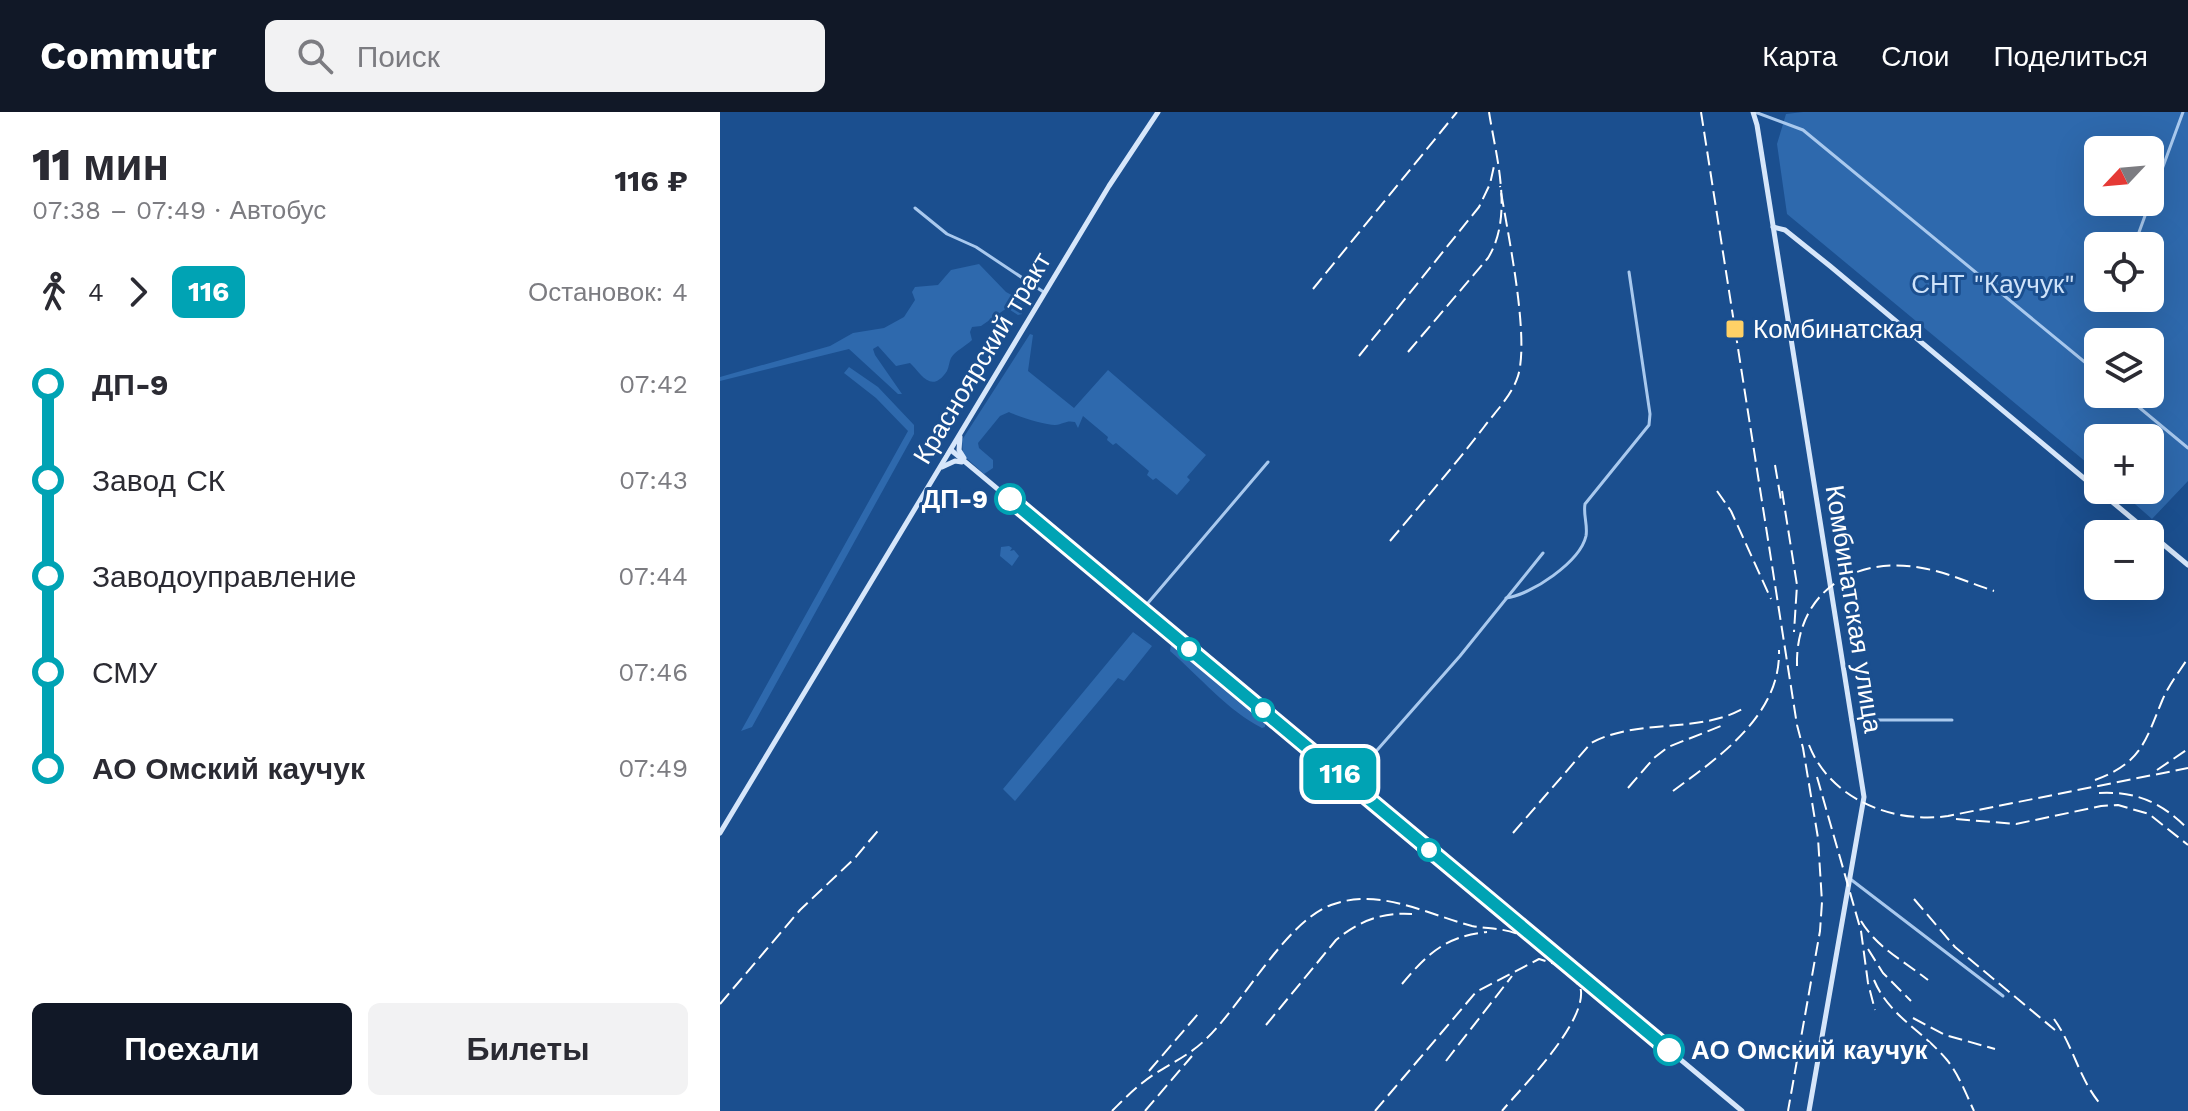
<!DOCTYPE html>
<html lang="ru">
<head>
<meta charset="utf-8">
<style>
  :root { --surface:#fff; --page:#f2f2f3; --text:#2b2b33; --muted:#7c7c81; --accent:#111827 }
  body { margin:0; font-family:"Work Sans",sans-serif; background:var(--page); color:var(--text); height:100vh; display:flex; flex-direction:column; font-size:30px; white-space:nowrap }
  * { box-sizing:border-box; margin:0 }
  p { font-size:26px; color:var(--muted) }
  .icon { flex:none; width:44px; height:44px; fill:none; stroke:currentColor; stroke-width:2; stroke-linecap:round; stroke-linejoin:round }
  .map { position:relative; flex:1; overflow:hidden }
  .details { display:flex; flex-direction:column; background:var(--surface); width:720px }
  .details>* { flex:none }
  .badge { padding:0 16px; border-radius:12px; font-size:28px; line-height:52px }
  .needle { width:52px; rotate:244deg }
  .buttons { position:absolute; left:1364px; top:24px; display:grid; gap:16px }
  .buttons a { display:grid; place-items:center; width:80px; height:80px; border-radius:12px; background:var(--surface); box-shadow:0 8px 32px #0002; font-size:40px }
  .map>.badge { position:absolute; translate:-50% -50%; box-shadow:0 0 0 4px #fff }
  .legs { display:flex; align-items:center; gap:12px; height:88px; padding:0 32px; font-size:26px }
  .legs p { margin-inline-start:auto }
  .summary { display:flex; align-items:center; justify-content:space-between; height:136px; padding:0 32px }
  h1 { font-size:44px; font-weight:800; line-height:60px }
  .cta { display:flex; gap:16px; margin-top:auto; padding:16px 32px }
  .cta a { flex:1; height:92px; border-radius:12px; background:var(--accent); color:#fff; font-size:32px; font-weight:800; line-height:92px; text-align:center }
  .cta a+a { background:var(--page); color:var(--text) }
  ul { padding:0 32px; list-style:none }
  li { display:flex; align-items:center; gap:28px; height:96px; font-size:30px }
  li i { display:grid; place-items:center; width:12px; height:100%; margin:0 10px; background:currentColor }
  li i::after { content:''; width:20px; height:20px; margin:-10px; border:6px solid; border-radius:50%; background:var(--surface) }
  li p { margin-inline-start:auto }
  li:first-child i { background:linear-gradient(#0000 50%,currentColor 0) }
  li:last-child i { background:linear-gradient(currentColor 50%,#0000 0) }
  header { display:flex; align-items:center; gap:48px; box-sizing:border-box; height:112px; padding:0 40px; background:var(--accent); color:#fff }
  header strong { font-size:38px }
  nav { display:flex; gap:44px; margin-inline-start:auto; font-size:28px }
  .search { width:560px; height:72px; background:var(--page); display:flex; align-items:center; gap:20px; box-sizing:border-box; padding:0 28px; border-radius:12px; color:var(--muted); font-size:30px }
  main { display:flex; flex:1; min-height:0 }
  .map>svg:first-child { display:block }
  .green { fill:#2e69ad; fill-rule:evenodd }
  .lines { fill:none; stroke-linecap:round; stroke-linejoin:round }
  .minor { stroke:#a9c9ee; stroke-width:3 }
  .secondary { stroke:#d6e6fa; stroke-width:5 }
  .rail { stroke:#fff; stroke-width:2; stroke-dasharray:14 6; stroke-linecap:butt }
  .line-1-casing { stroke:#fff; stroke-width:18 }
  .line-1 { stroke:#00a3b4; stroke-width:12 }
  .poi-dot { fill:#ffd166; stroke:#1b4f8f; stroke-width:3 }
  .stop-1-dot { fill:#fff; stroke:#00a3b4; stroke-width:4 }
  .labels { text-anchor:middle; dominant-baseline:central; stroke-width:6; stroke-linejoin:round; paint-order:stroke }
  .park-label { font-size:26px; fill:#cfe3fa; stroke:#1b4f8f }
  .poi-label { font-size:26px; fill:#fff; stroke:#1b4f8f; text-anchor:start }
  .street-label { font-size:26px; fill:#fff; stroke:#1b4f8f }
  .stop-label { font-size:26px; font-weight:bold; fill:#fff; stroke:#1b4f8f; text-anchor:end }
</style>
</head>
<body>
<header>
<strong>Commutr</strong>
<div class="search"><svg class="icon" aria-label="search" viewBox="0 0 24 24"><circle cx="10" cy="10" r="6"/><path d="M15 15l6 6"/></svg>Поиск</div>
<nav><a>Карта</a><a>Слои</a><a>Поделиться</a></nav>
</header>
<main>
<section class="details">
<div class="summary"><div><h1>11 мин</h1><p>07:38 – 07:49 · Автобус</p></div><b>116 ₽</b></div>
<div class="legs"><svg class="icon" aria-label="walk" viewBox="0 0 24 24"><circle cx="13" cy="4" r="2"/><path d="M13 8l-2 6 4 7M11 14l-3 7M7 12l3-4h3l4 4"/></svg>4<svg class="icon" aria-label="forward" viewBox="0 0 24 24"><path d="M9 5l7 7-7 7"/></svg><b class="badge" style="background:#00a3b4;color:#fff">116</b><p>Остановок: 4</p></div>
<ul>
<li><i style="color:#00a3b4"></i><b>ДП-9</b><p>07:42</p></li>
<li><i style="color:#00a3b4"></i><span>Завод СК</span><p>07:43</p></li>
<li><i style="color:#00a3b4"></i><span>Заводоуправление</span><p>07:44</p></li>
<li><i style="color:#00a3b4"></i><span>СМУ</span><p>07:46</p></li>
<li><i style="color:#00a3b4"></i><b>АО Омский каучук</b><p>07:49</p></li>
</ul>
<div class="cta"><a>Поехали</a><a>Билеты</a></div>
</section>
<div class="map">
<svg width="1468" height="999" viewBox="0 0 1468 999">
  <rect width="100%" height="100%" fill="#1b4f8f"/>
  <g class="green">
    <path d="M1083,0H1468V369L1432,407L1399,378H1430V326H1378V360L1067,102L1057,32L1066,2ZM1378,38H1430V90H1378ZM1378,134H1430V186H1378ZM1378,230H1430V282H1378Z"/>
    <path d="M259,152L286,180L301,188L302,202L298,203L287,196L261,214L252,215L250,220L252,228C246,234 235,239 231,246C229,250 229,255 227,259C211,283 201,261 190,251L176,254L158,234L153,237L155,243L182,282H178L129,237L0,269V265L110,234L133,221L164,216L184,205L195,188L192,180L195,175L218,173L231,158Z"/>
    <path d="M310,222L313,223L308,259L354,296L388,258L486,343L467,365L470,368L457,383L436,366L433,368L427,363L429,359L396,331L393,333L387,328L388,325L363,304L358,316L355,310C346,308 344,312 335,313C325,313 299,305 289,300L280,304L258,331L259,336L273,348V356L264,362L243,343L242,328Z"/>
    <path d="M129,255L158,275L194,313V322L32,615L21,619L188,319L156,286L124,261Z"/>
    <path d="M289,434L292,436L290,439L294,438L299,444L292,454L280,444L281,435Z"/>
    <path d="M413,520L432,534L404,569L398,566L295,689L283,677Z"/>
    <path d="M451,533C480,543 506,579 530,596C535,601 540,602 545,608V615L542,616C508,599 479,564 450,539Z"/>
  </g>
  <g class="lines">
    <g class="minor">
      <path d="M1035,0L1083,18L1378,261"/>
      <path d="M1430,90L1463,0"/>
      <path d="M195,96L227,122L256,135L325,181"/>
      <path d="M1414,134L1430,90"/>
      <path d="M1403,282L1468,336"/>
      <path d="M786,486C811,483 860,450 866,424C868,413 863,403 865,392L929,313L930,302L909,160"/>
      <path d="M422,498L548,350"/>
      <path d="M1131,608H1232"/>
      <path d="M629,670L740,544L823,441"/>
      <path d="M1129,766L1283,884"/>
    </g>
    <g class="secondary">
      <path d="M1033,0L1037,13L1144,685L1089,999"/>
      <path d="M1053,115L1065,118L1110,154L1378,378"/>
      <path d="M240,325L239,338L244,346"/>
      <path d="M231,338L1022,999"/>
      <path d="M222,355L235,349L242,350"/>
      <path d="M1378,378L1468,453"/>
      <path d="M0,721L389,74L438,0"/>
    </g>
    <g class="rail">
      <path d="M981,0L1077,613L1083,636L1098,726L1102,790L1100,819L1068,999"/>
      <path d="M593,177L737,0"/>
      <path d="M688,240L768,146C794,104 776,45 769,0"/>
      <path d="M639,244L759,95L770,72L774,54"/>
      <path d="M1055,353L1061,388"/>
      <path d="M997,379L1011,399L1051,487"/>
      <path d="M1062,379L1077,473L1074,520"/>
      <path d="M670,429C702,391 734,354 764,315C776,299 792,283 798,264C810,224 787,118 780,74"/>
      <path d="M1077,554C1075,481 1133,443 1202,456C1226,460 1250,471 1274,479"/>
      <path d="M1089,633C1110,687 1173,712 1228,704L1468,656"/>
      <path d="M1437,658L1468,637"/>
      <path d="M1097,665L1141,819L1148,871L1155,898"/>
      <path d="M1375,668C1421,651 1425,630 1442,589C1448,574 1459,560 1468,546"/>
      <path d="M908,676L934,646L948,635L1001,614"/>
      <path d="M953,679C999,645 1061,603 1059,538"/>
      <path d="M1379,681C1417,679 1442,691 1468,717"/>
      <path d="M1236,707L1296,712L1381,694L1398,693L1429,702L1468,733"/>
      <path d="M793,721L871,631C920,605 979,623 1026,595"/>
      <path d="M1194,787L1235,835L1335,918"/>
      <path d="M1141,809C1157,836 1184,849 1208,868"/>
      <path d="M1148,837L1163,861L1191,889"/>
      <path d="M1154,868C1169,904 1203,919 1227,948C1239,963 1246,982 1254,999"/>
      <path d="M682,872C707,842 726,824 767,820"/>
      <path d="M0,892L80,798L135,746L161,715"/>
      <path d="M1193,906L1225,923L1275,937"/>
      <path d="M1334,907C1354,935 1359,968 1382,994"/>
      <path d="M546,913L616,828C639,809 662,800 692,802"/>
      <path d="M726,949L792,864"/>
      <path d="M429,959L478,902"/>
      <path d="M392,999C405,986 418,973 433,963C450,952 469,943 484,929C522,894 564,811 611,793C659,775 706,802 752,814C768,817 785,816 800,823C812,828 860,867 861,879C864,913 803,974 782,999"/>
      <path d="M425,999L472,944"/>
      <path d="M655,999L756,880L819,847L835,852"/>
    </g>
  </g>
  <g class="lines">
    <defs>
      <path id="line-1" d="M290,387L949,938"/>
    </defs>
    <use href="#line-1" class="line-1-casing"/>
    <use href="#line-1" class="line-1"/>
  </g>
  <rect class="poi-dot" x="1005" y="207" width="20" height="20" rx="4"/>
  <g class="stop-1-dot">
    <circle cx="290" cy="387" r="14"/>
    <circle cx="469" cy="537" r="10"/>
    <circle cx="543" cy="598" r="10"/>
    <circle cx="709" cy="738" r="10"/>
    <circle cx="949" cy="938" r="14"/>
  </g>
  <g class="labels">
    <g class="park-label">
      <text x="1273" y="172">СНТ "Каучук"</text>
    </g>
    <g class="poi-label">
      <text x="1033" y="217">Комбинатская</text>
    </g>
    <g class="street-label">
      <text transform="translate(262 246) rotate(-59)">Красноярский тракт</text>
      <text transform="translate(1134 497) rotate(81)">Комбинатская улица</text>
    </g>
    <g class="stop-label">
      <text x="268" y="387">ДП-9</text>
      <text x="971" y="938" text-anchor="start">АО Омский каучук</text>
    </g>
  </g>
</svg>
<div class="buttons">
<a><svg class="needle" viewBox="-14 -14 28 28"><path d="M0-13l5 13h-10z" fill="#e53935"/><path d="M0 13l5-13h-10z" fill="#7c7c81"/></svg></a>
<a><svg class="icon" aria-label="locate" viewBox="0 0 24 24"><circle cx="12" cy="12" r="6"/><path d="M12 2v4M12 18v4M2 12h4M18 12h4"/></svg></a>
<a><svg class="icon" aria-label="layers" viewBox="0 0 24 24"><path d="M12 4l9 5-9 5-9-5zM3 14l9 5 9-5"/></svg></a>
<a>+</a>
<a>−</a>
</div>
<b class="badge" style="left:620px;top:662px;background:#00a3b4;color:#fff">116</b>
</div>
</main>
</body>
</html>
